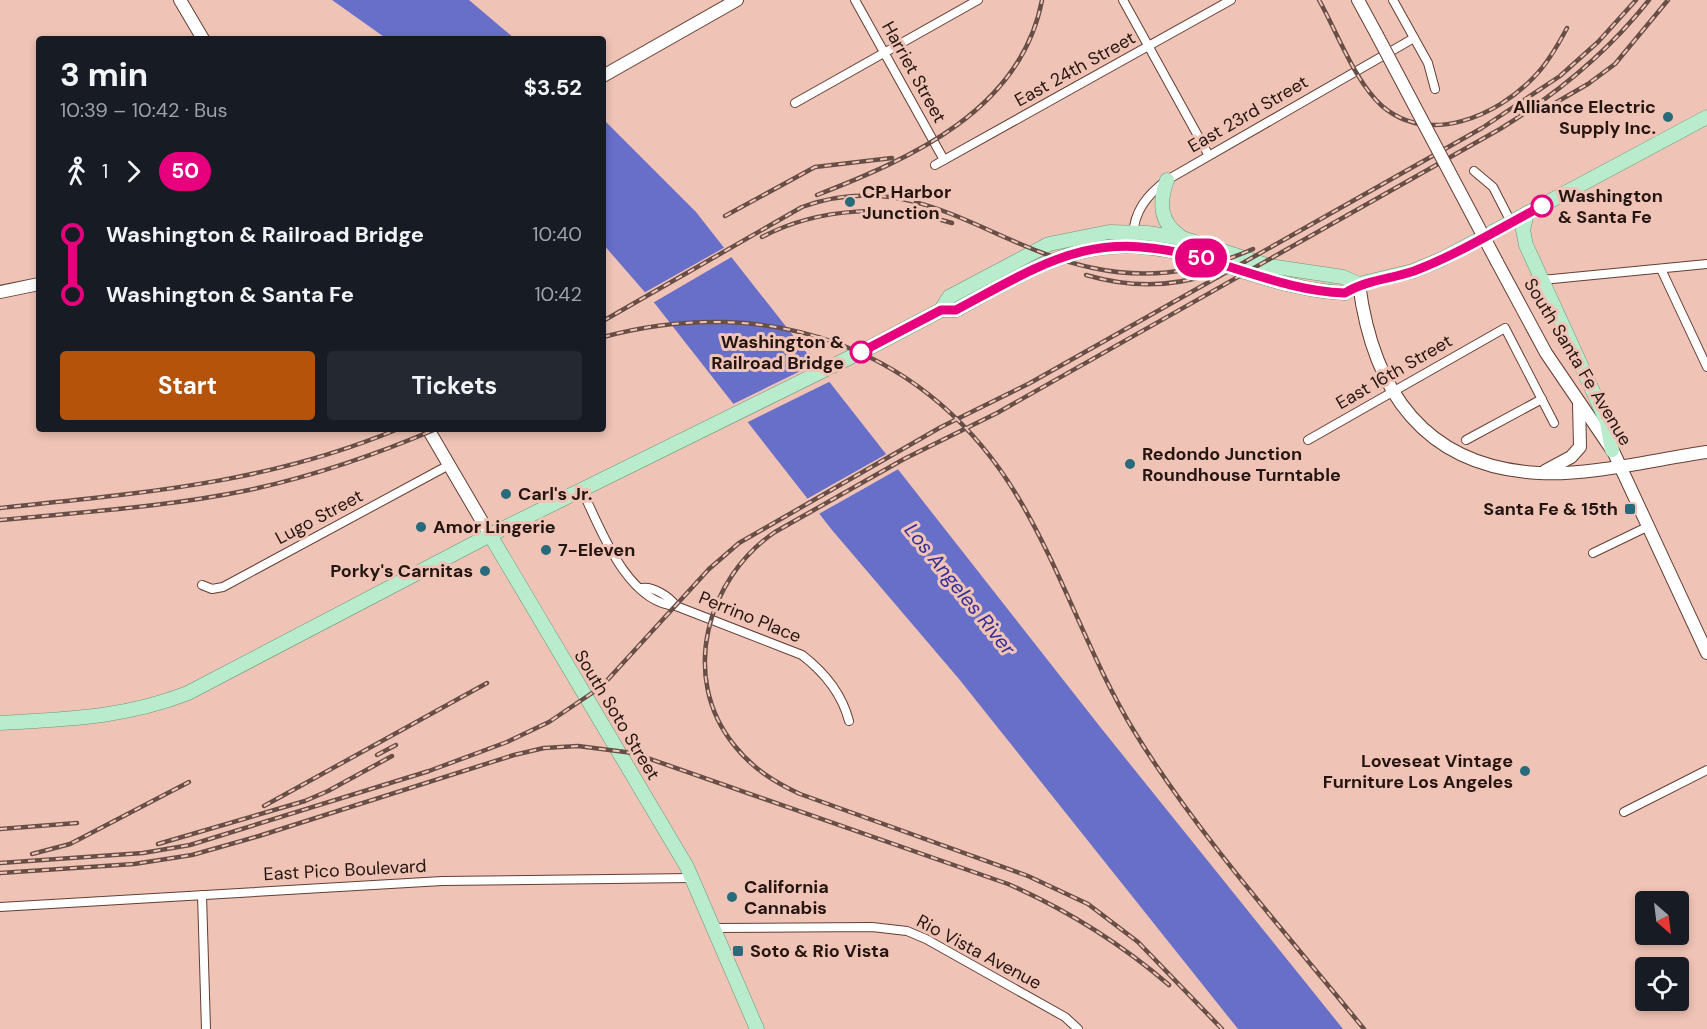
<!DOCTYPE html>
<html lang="en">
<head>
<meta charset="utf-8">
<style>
  :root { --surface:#171b24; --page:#242831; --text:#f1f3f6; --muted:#9ea1a6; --accent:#b45309 }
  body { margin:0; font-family:"DM Sans",sans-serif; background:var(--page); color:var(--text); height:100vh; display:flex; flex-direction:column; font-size:22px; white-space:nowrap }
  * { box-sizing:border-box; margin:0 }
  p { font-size:20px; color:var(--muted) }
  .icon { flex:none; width:33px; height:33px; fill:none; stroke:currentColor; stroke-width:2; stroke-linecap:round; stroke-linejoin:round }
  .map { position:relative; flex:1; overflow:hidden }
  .drawer { position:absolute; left:36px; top:36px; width:570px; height:396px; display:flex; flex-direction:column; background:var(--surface); border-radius:6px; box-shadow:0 3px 9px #0003 }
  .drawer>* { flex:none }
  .badge { padding:0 12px; border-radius:20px; font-size:21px; line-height:39px }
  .needle { width:39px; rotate:152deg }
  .fabs { position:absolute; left:1635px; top:891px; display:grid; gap:12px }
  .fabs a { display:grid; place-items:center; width:54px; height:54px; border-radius:6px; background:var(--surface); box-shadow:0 3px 9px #0003; font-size:30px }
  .map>.badge { position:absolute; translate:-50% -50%; box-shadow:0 0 0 3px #fff }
  .legs { display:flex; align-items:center; gap:9px; height:66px; padding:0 24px; font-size:20px }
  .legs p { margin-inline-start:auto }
  .headline { display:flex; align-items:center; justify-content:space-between; height:102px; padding:0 24px }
  h1 { font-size:33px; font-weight:700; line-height:45px }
  .cta { display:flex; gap:12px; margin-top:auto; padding:12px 24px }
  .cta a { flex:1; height:69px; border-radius:6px; background:var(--accent); color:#fff; font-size:24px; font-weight:700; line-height:69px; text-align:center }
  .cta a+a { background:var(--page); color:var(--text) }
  ul { padding:0 24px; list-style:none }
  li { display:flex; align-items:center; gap:21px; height:60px; font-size:22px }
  li i { display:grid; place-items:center; width:9px; height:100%; margin:0 8px; background:currentColor }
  li i::after { content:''; width:15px; height:15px; margin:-8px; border:4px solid; border-radius:50%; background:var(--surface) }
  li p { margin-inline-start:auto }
  li:first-child i { background:linear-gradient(#0000 50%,currentColor 0) }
  li:last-child i { background:linear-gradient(currentColor 50%,#0000 0) }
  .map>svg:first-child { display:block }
  .water { fill:#676fc9 }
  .pier { fill:#efc3b6 }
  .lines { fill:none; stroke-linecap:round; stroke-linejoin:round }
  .street-casing { stroke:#633f34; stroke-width:10 }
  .secondary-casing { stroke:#633f34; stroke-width:14 }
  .primary-casing { stroke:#679776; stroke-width:15 }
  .street { stroke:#fff; stroke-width:8 }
  .secondary { stroke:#fff; stroke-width:12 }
  .primary { stroke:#b9ebcd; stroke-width:14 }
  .rail-casing { stroke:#674e47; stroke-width:4.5 }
  .rail { stroke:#efc3b6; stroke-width:2; stroke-dasharray:7; stroke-linecap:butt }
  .secondary-bridge-casing { stroke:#633f34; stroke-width:14; stroke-linecap:butt }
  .secondary-bridge { stroke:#fff; stroke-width:12 }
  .line-1-casing { stroke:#fff; stroke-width:14 }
  .line-1 { stroke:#e6007e; stroke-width:9 }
  .poi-dot { fill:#266a7b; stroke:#efc3b6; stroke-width:2 }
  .stop-1-dot { fill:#fff; stroke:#e6007e; stroke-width:3 }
  .labels { text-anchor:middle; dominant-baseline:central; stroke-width:6; stroke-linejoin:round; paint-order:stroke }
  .street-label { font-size:18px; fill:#251511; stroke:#efc3b6 }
  .poi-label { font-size:18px; font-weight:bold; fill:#251511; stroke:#efc3b6; text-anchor:start }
  .stop-label { font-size:18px; font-weight:bold; fill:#251511; stroke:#efc3b6; text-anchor:start }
  .water-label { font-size:20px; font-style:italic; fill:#322c97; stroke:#efc3b6 }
</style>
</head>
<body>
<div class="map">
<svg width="1707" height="1029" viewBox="0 0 1707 1029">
  <rect width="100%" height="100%" fill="#efc3b6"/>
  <g class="water">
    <path d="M332,0H469L515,39H387Z"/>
    <path d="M603,119L696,212L1101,728L1343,1029H1238L959,679L832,530L656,305L603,244Z"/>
  </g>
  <g class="pier">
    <path d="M727,246L735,255L651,304L642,294Z"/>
    <path d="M819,362L833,380L744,424L729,406Z"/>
    <path d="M890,452L902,467L817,515L805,500Z"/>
  </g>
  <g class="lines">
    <defs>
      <g id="street">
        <path d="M855,0L944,160"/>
        <path d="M1123,0L1208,154"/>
        <path d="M1393,0L1428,63L1435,89"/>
        <path d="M795,103L978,0"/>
        <path d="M935,165L1231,0"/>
        <path d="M1474,171L1493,187L1511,222"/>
        <path d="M1133,236C1134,211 1147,195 1167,180L1414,38"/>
        <path d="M1661,269L1707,367"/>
        <path d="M1542,280L1707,264"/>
        <path d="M1308,440L1505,328L1554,423"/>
        <path d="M1466,440L1542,399"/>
        <path d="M582,490C600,528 627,603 676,606L802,655C824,672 842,694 849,721"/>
        <path d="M1593,553L1649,526"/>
        <path d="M202,585L212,589L223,587L449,465"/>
        <path d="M642,588C653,586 670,597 676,606"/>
        <path d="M1624,812L1707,770"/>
        <path d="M202,895L206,1029"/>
        <path d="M0,907L442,881L692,878"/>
        <path d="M713,928L872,927L907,931L926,939L1065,1017L1078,1029"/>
      </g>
      <g id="secondary">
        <path d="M180,0L203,39"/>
        <path d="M1358,0L1377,35"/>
        <path d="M603,76L737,0"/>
        <path d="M1497,262L1546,353L1614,453L1707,653"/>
        <path d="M1359,284C1373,391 1424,467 1539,473C1588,476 1657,459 1707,452"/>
        <path d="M0,292L39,284"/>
        <path d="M428,429L490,535"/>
        <path d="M1545,471L1571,457L1580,447L1579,402"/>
      </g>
      <g id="primary">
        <path d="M1167,180C1159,202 1159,222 1180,236"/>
        <path d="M1527,213L1523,230L1526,245L1607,422L1612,450"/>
        <path d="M941,310H956C1049,259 1095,227 1204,259C1252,273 1295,291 1345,293L1359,284L1413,271L1442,259L1707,117"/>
        <path d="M490,535L687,867L757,1029"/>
        <path d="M0,723C67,719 124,718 188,693L490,535L867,349L941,310L949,297L1049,244L1109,232L1147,233L1182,238L1269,266L1343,277L1359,284"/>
      </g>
    </defs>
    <use href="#street" class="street-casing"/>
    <use href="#secondary" class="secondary-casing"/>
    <use href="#primary" class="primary-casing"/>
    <use href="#street" class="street"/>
    <use href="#secondary" class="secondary"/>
    <use href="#primary" class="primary"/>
    <defs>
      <g id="rail">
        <path d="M1319,0C1337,32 1355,82 1382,106C1429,146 1497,116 1534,77C1548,63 1558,45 1567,28"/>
        <path d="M1543,110L1588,84L1615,64L1668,0"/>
        <path d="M817,195C912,158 1021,110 1042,0"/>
        <path d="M725,216L815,167L892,158"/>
        <path d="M762,237C819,207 892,204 952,223"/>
        <path d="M1086,275C1127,287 1169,288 1210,274"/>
        <path d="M603,321L802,207C917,166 987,246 1093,268C1148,280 1201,272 1253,249"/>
        <path d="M603,337C770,292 930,348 1019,499C1063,573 1089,657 1134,731C1197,834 1287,934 1364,1029"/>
        <path d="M0,508C140,493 266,484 398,429"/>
        <path d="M0,520C83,512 167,507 249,490C314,476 375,455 436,429"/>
        <path d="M377,755L396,745"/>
        <path d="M264,806L487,683"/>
        <path d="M0,829L77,823"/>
        <path d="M158,844L305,801L328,791L392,756"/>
        <path d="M32,854L70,844L189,782"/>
        <path d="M0,863L143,853L190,845L429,771L507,742L549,722L601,687L709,569L739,543L941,427L1030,383L1482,128L1560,76L1598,42L1636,0"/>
        <path d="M0,873L134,864L192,855L259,836L514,755L544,748L578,746L633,753L1008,884C1067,910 1120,943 1169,985"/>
        <path d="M1222,1029L1138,942L1088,904L1028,876L800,794C774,782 752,768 734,745C679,677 707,578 775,532L904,459L997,413L1500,129C1557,94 1607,53 1649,0"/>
      </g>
    </defs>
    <use href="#rail" class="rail-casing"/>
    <use href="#rail" class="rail"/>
    <defs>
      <path id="secondary-bridge" d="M1377,35L1497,262"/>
    </defs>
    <use href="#secondary-bridge" class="secondary-bridge-casing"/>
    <use href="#secondary-bridge" class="secondary-bridge"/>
  </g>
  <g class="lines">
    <defs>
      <path id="line-1" d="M861,352L941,310H956C1049,260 1095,227 1204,259C1252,273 1295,291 1345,293C1366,280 1391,279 1414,271C1459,254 1500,228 1542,206"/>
    </defs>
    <use href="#line-1" class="line-1-casing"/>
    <use href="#line-1" class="line-1"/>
  </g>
  <g class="poi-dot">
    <circle cx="1668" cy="117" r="6"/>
    <circle cx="850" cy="202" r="6"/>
    <circle cx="1130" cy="464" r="6"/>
    <circle cx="506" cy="494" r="6"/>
    <rect x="1624" y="503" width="12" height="12" rx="3"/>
    <circle cx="421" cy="527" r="6"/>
    <circle cx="546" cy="550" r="6"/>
    <circle cx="485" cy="571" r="6"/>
    <circle cx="1525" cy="771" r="6"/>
    <circle cx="732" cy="897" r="6"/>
    <rect x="732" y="945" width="12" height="12" rx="3"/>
  </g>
  <g class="stop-1-dot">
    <circle cx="1542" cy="206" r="10"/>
    <circle cx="861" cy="352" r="10"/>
  </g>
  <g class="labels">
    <g class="street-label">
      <text transform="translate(1075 69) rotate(-29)">East 24th Street</text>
      <text transform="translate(914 72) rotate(61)">Harriet Street</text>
      <text transform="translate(1248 114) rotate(-30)">East 23rd Street</text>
      <text transform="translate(1578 362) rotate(59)">South Santa Fe Avenue</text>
      <text transform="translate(1394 372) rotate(-30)">East 16th Street</text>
      <text transform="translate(319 517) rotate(-28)">Lugo Street</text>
      <text transform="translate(750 617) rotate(22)">Perrino Place</text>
      <text transform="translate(617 715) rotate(59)">South Soto Street</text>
      <text transform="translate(345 870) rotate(-3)">East Pico Boulevard</text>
      <text transform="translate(979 952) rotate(28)">Rio Vista Avenue</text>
    </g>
    <g class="poi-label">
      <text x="1656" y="107" text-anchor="end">Alliance Electric<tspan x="1656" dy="21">Supply Inc.</tspan></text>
      <text x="862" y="192">CP Harbor<tspan x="862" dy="21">Junction</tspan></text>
      <text x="1142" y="454">Redondo Junction<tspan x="1142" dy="21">Roundhouse Turntable</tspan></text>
      <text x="518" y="494">Carl's Jr.</text>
      <text x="1618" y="509" text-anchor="end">Santa Fe &amp; 15th</text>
      <text x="433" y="527">Amor Lingerie</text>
      <text x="558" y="550">7-Eleven</text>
      <text x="473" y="571" text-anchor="end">Porky's Carnitas</text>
      <text x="1513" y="761" text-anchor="end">Loveseat Vintage<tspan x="1513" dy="21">Furniture Los Angeles</tspan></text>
      <text x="744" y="887">California<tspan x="744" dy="21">Cannabis</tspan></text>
      <text x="750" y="951">Soto &amp; Rio Vista</text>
    </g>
    <g class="stop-label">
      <text x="1558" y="196">Washington<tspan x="1558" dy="21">&amp; Santa Fe</tspan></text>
      <text x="844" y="342" text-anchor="end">Washington &amp;<tspan x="844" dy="21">Railroad Bridge</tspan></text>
    </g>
    <g class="water-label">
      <text transform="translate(960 589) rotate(51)">Los Angeles River</text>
    </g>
  </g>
</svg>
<div class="fabs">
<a><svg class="needle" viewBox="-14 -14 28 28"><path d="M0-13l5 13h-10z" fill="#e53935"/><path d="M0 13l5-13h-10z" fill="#9ea1a6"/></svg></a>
<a><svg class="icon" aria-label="locate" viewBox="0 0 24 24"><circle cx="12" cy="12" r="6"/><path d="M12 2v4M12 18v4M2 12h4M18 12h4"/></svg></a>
</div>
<b class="badge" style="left:1201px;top:258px;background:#e6007e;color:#fff">50</b>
<section class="drawer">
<div class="headline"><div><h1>3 min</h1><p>10:39 – 10:42 · Bus</p></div><b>$3.52</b></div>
<div class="legs"><svg class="icon" aria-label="walk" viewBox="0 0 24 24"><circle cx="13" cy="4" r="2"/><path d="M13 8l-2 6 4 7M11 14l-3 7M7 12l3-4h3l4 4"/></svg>1<svg class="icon" aria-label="forward" viewBox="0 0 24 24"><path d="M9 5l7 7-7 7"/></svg><b class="badge" style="background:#e6007e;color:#fff">50</b></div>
<ul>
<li><i style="color:#e6007e"></i><b>Washington &amp; Railroad Bridge</b><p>10:40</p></li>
<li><i style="color:#e6007e"></i><b>Washington &amp; Santa Fe</b><p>10:42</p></li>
</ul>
<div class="cta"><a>Start</a><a>Tickets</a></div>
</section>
</div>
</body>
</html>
